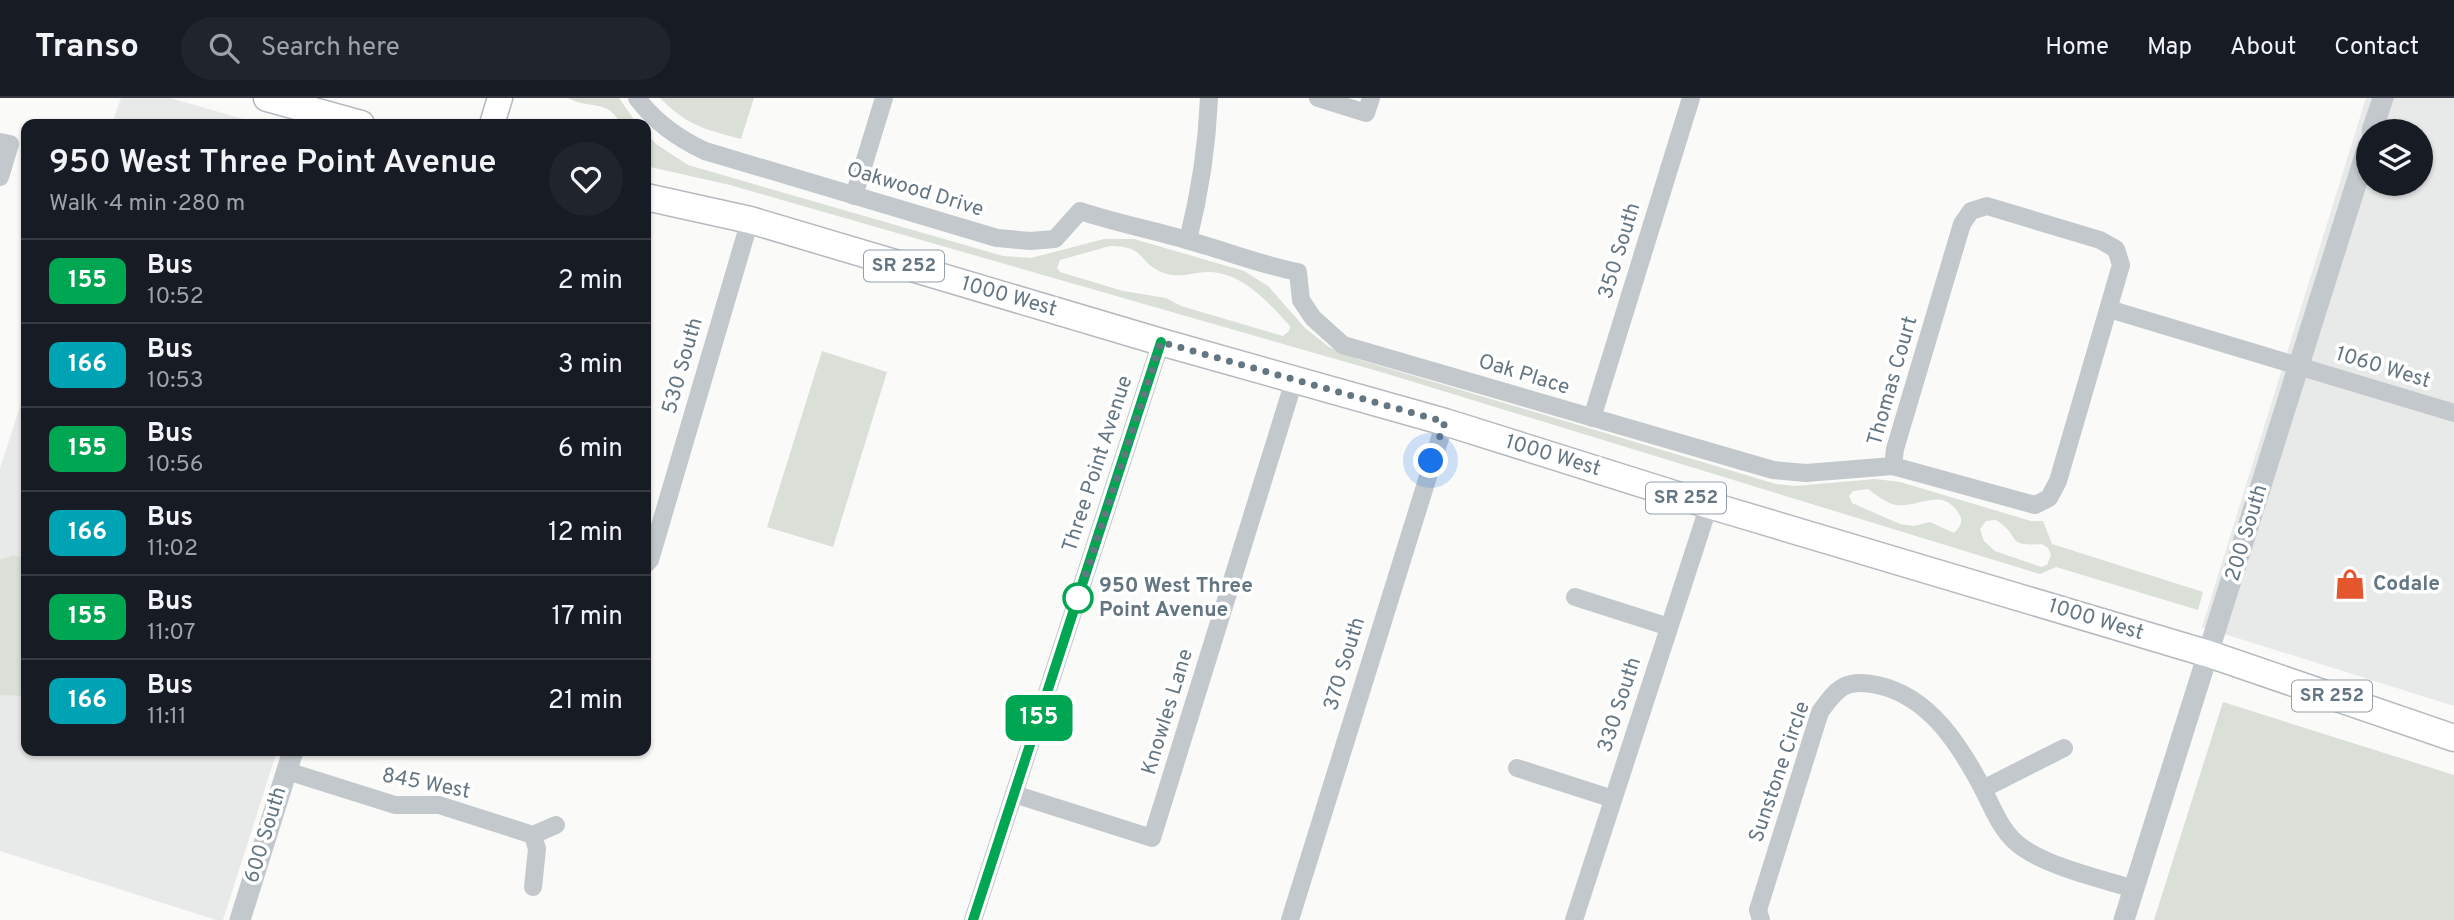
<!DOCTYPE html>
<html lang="en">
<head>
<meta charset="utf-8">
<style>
  :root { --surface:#171b24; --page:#20242c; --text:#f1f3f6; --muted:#9ea1a6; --line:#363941 }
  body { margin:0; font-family:Overpass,sans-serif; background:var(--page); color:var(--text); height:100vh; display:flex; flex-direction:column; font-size:26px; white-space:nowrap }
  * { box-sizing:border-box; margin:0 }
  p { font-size:23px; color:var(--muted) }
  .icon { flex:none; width:38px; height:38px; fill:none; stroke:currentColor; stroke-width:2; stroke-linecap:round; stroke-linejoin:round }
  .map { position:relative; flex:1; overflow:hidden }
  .side { position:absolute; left:21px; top:21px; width:630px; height:637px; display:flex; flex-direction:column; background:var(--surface); border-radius:14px; box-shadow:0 2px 5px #0004 }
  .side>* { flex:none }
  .badge { padding:0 14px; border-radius:10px; font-size:24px; line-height:46px }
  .controls { position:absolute; left:2356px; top:21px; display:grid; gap:14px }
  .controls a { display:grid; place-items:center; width:77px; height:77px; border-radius:50%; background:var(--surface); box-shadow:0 2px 5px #0004; font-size:35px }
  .you { position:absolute; width:35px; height:35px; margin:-18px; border:5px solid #fff; border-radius:50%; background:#1a73e8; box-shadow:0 0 0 10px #1a73e833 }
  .map>.badge { position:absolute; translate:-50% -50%; box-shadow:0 0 0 4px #fff }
  .round { display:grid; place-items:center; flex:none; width:74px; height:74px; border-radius:37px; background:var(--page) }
  .summary { display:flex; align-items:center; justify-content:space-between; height:119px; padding:0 28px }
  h1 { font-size:33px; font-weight:600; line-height:52px }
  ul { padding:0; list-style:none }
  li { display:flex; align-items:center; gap:21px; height:84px; padding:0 28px; border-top:2px solid var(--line) }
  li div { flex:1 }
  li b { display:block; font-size:26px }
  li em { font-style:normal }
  li .badge { min-width:77px; font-weight:700; text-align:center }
  header { display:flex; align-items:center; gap:42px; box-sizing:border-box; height:98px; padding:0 35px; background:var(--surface); border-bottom:2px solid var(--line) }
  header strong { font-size:33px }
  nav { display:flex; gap:38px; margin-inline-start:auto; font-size:24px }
  .search { width:490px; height:63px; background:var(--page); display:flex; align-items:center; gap:18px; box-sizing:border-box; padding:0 24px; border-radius:38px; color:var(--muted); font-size:26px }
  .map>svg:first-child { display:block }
  .built { fill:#e8e9e9; fill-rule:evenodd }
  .green { fill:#dadfd7; fill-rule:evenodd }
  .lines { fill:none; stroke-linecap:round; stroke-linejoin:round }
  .secondary-casing { stroke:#b3babf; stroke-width:27 }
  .primary-casing { stroke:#b5babe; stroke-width:29 }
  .minor { stroke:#c3c8cc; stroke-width:18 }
  .tertiary { stroke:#c3c8cc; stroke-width:21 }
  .secondary { stroke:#fff; stroke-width:24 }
  .primary { stroke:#fff; stroke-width:26 }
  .line-casing { stroke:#fff; stroke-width:16 }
  .line { stroke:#00a651; stroke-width:10 }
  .walk { stroke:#657683; stroke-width:7; stroke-dasharray:0 12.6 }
  .stop-dot { fill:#fff; stroke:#00a651; stroke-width:3.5 }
  .labels { text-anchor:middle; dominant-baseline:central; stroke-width:7; stroke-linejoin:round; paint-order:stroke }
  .shield { fill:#fff; stroke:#939fa8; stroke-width:2 }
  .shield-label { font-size:19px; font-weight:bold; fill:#657683 }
  .street-label { font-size:21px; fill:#657683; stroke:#fff }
  .poi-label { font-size:21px; font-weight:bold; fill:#657683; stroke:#fff; text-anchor:start }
  .stop-label { font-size:21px; font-weight:bold; fill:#657683; stroke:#fff; text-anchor:start }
</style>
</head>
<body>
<header>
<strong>Transo</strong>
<div class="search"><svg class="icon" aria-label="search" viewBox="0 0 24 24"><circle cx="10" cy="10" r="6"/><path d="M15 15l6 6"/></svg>Search here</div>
<nav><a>Home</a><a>Map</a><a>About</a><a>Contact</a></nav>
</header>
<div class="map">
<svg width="2454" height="822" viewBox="0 0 2454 822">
  <rect width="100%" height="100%" fill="#fafaf8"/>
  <g class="built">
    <path d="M121,0H170L261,26H112Z"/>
    <path d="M2366,0H2454V608L2202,529ZM2368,33H2420V86H2368Z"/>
    <path d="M26,290V653H277L223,822H216L0,753V370Z"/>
  </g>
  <g class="green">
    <path d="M568,0H619L637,26H621C607,0 590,12 568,0Z"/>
    <path d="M660,0H754L741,41C704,31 688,28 660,0Z"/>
    <path d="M646,35L656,46L688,67L1003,158L1031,160L1104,141H1134L1244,173L1268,188L1305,230L1329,249L1357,261L1776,386L1795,388L1876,381L1900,384L2031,423H2043L2052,446L2203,494L2198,512L2056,469L2040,476L1391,277L730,87L646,68ZM1110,148C1146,148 1137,163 1161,174C1178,182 1194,173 1210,174C1243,175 1270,206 1290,228L1289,233L1283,238L1181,208L1166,200L1123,193L1060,174L1057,170L1060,162ZM1868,391C1876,397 1884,403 1892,406C1917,413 1941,386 1959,416C1964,424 1960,429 1954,435L1930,424L1914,428L1900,426L1852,405L1849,398L1853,393ZM1996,422C2022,438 2004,449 2042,446L2048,450L2051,457L2047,467L2041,469L1995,453L1984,443L1980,431L1986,423Z"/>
    <path d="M822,253L887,274L833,449L767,429Z"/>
    <path d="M13,457L26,461V598L0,597V462Z"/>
    <path d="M2223,604L2454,677V822H2154Z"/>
  </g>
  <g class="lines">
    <defs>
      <path id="secondary" d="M492,26L500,0"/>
      <g id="primary">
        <path d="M267,0L361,26"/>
        <path d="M646,99L750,122L1161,244L1445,324L1709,407L2209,556L2454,640"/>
      </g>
    </defs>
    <use href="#secondary" class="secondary-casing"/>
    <use href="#primary" class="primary-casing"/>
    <g class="minor">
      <path d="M637,0C655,24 677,40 705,53L997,140L1030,143L1055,141L1080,113C1116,125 1153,132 1190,143C1226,153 1261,167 1298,174L1301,202L1313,220L1343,247L1773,372L1806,375L1893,368"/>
      <path d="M1318,0L1366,15L1371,0"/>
      <path d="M0,44L10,46L0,79"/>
      <path d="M854,98L884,0"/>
      <path d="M1987,108L2100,142L2116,151L2121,167L2058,383L2049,400L2035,407L1893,368L1895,351L1962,126L1971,113Z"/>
      <path d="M1188,142C1200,95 1207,49 1209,0"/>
      <path d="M2109,211L2454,315"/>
      <path d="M1592,320L1691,0"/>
      <path d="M646,466L650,462L750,122"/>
      <path d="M1575,499L1669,529"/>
      <path d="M1517,670L1613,701"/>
      <path d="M287,673L395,707H439L533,737L556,727"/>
      <path d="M1983,691L2064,650"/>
      <path d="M1014,696L1152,740L1294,283"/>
      <path d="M533,789L537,751L533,737"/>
      <path d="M973,822L1161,244"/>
      <path d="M1290,822L1445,324"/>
      <path d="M1574,822L1709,407"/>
      <path d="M1761,822L1758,812L1820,614C1837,590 1846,580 1877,587C1930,598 1961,649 1984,693C1994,713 2003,737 2023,750C2050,769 2101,781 2134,791"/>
    </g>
    <g class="tertiary">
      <path d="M2372,33L2383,0"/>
      <path d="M240,822L293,653"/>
      <path d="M2124,822L2368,48"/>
    </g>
    <use href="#secondary" class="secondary"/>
    <use href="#primary" class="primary"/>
  </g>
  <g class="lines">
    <defs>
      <path id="line" d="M973,822L1161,244"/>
    </defs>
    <use href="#line" class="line-casing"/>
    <use href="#line" class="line"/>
    <path class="walk" d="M1078,500L1161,244L1445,324L1431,363"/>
  </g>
  <defs>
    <symbol id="shop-bare" viewBox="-9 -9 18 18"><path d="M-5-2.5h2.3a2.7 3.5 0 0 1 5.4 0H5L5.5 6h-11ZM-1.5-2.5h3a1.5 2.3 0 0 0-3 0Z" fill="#e4572e" stroke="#fff" stroke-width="2.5" paint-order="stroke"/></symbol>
  </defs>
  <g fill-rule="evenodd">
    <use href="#shop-bare" x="2328" y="464" width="44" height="44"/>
  </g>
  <circle class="stop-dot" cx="1078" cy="500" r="14"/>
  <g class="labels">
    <g class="shield">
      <rect x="864" y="152.5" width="80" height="31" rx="5"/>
      <rect x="1646" y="384.5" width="80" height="31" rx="5"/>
      <rect x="2292" y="582.5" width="80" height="31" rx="5"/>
    </g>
    <g class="shield-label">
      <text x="904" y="168">SR 252</text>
      <text x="1686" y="400">SR 252</text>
      <text x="2332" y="598">SR 252</text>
    </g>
    <g class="street-label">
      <text transform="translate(915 92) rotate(17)">Oakwood Drive</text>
      <text transform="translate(1620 153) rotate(-73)">350 South</text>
      <text transform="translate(1009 199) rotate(16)">1000 West</text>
      <text transform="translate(683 268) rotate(-74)">530 South</text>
      <text transform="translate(2383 270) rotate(17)">1060 West</text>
      <text transform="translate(1524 277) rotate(17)">Oak Place</text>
      <text transform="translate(1893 283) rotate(-74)">Thomas Court</text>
      <text transform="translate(1553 358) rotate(17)">1000 West</text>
      <text transform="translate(1098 366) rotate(-72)">Three Point Avenue</text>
      <text transform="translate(2247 435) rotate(-73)">200 South</text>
      <text transform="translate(2096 522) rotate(17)">1000 West</text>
      <text transform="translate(1345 566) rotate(-73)">370 South</text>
      <text transform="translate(1620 607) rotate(-72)">330 South</text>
      <text transform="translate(1168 614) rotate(-73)">Knowles Lane</text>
      <text transform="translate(1780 674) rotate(-71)">Sunstone Circle</text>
      <text transform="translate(426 686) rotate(11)">845 West</text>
      <text transform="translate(266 737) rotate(-73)">600 South</text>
    </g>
    <g class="poi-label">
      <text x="2373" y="486">Codale</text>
    </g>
    <g class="stop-label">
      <text x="1099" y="488">950 West Three<tspan x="1099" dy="24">Point Avenue</tspan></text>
    </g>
  </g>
</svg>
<div class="controls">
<a><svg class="icon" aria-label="layers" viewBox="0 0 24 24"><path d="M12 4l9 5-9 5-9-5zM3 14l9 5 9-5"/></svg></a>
</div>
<div class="you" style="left:1431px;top:363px"></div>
<b class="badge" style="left:1039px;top:620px;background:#00a651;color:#fff">155</b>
<section class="side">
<div class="summary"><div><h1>950 West Three Point Avenue</h1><p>Walk · 4 min · 280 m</p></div><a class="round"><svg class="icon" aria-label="heart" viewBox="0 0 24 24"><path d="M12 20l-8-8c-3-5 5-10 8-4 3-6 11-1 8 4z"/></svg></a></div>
<ul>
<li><span class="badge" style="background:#00a651;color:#fff">155</span><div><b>Bus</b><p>10:52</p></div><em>2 min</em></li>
<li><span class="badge" style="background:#00a3b4;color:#fff">166</span><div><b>Bus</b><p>10:53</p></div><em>3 min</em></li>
<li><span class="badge" style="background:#00a651;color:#fff">155</span><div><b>Bus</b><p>10:56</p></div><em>6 min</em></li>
<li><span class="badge" style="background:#00a3b4;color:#fff">166</span><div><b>Bus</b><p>11:02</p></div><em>12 min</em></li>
<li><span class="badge" style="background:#00a651;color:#fff">155</span><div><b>Bus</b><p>11:07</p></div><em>17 min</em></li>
<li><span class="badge" style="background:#00a3b4;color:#fff">166</span><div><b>Bus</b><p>11:11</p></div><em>21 min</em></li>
</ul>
</section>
</div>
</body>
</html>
